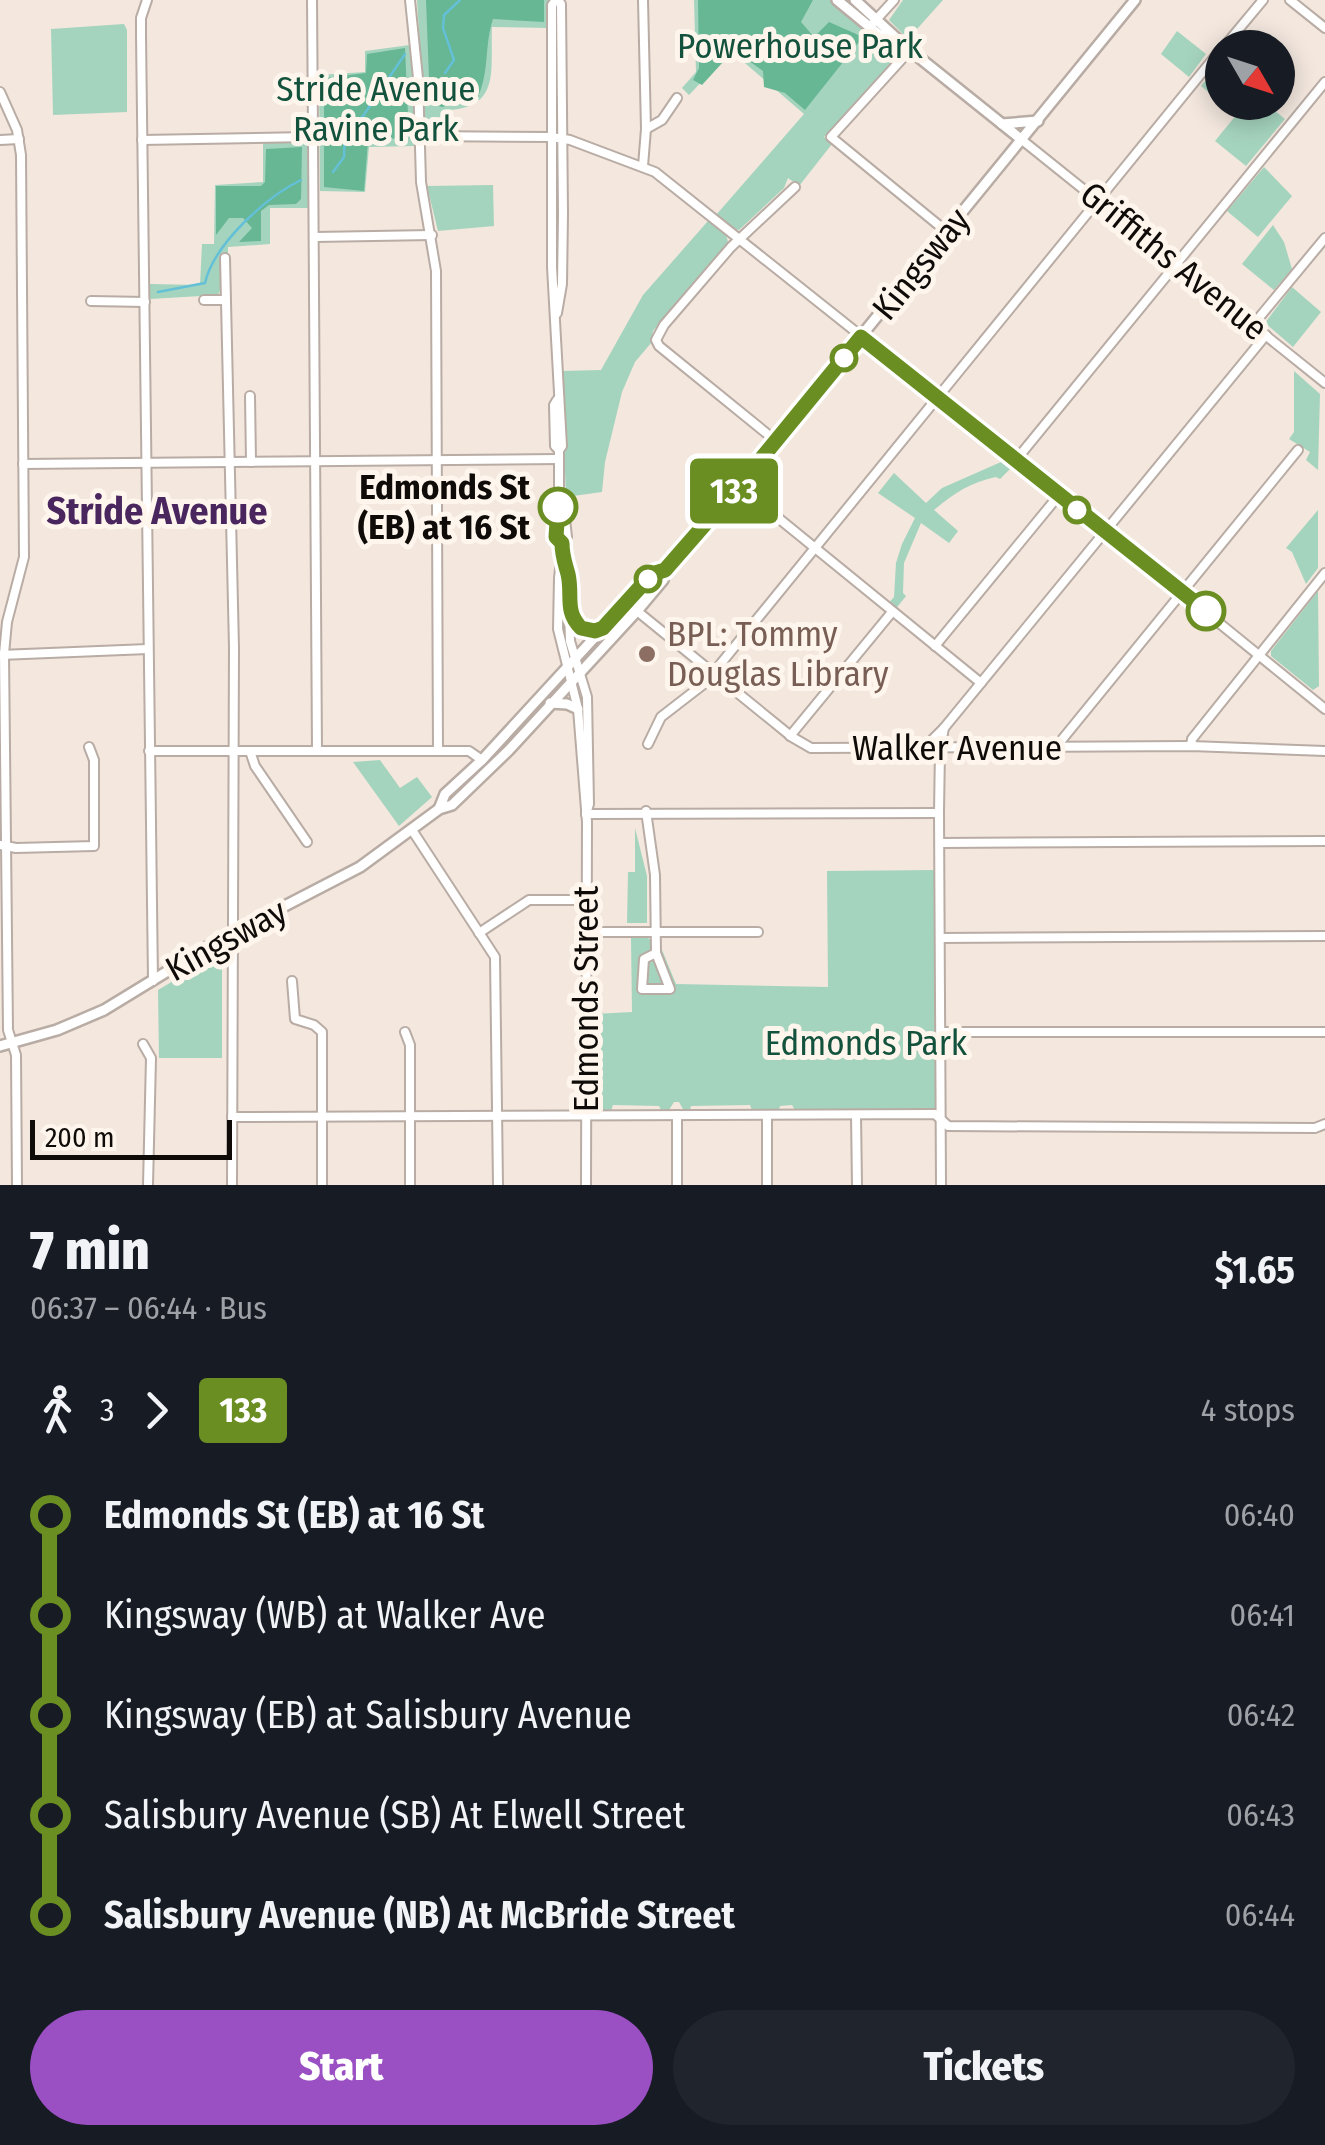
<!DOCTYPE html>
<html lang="en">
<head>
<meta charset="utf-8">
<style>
  :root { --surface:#171b24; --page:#20242c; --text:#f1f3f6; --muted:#9ea1a6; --accent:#9a50c3 }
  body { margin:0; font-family:"Fira Sans Condensed",sans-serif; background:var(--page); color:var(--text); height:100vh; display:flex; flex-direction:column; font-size:38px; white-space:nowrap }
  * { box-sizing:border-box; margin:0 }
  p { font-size:32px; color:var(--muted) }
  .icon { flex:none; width:55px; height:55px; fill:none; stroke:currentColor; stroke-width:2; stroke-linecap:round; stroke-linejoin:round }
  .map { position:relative; height:1185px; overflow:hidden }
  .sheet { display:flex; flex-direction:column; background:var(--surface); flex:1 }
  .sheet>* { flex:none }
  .badge { padding:0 20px; border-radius:8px; font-size:35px; line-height:65px }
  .needle { width:65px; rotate:129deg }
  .tools { position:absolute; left:1205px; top:30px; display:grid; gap:20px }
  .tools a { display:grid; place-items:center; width:90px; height:90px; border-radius:50%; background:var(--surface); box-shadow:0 5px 25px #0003; font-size:50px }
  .scale { position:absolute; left:30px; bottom:25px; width:202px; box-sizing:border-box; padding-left:10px; border:5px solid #0f0b08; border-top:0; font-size:28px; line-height:35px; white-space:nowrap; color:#0f0b08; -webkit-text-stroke:8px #fef5ed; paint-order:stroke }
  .map>.badge { position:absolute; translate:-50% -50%; box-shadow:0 0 0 5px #fff }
  .legs { display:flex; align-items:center; gap:15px; height:110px; padding:0 30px; font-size:32px }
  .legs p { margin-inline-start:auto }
  .head { display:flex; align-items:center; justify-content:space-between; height:170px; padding:0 30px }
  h1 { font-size:55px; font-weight:800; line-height:75px }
  .button { display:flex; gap:20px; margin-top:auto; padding:20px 30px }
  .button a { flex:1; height:115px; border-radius:60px; background:var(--accent); color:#fff; font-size:40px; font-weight:800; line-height:115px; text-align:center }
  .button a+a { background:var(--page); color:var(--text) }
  ul { padding:0 30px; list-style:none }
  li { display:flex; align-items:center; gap:35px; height:100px; font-size:38px }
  li i { display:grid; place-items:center; width:15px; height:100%; margin:0 12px; background:currentColor }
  li i::after { content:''; width:25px; height:25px; margin:-12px; border:8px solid; border-radius:50%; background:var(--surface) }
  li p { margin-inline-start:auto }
  li:first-child i { background:linear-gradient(#0000 50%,currentColor 0) }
  li:last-child i { background:linear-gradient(currentColor 50%,#0000 0) }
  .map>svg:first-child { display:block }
  .green { fill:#a5d4be }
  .forest { fill:#67b694 }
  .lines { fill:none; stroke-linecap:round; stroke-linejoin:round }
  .stream { stroke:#64c0d6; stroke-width:2.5 }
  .minor-casing { stroke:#b8aca4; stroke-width:12 }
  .major-casing { stroke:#b8aca4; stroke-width:14 }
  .minor { stroke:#fff; stroke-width:8 }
  .major { stroke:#fff; stroke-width:9 }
  .line-1-casing { stroke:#fff; stroke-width:22 }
  .line-1 { stroke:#6b8e23; stroke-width:15 }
  .stop-1-dot { fill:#fff; stroke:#6b8e23; stroke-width:5 }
  .education-dot { fill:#8d6e63; stroke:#fef5ed; stroke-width:4 }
  .labels { text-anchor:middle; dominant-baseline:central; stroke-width:10; stroke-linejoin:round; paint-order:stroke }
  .park-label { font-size:35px; fill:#13523c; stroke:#fef5ed }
  .street-label { font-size:35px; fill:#0f0b08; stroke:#fef5ed }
  .stop-label { font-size:35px; font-weight:bold; fill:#0f0b08; stroke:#fef5ed; text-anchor:end }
  .education-label { font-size:35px; fill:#785e54; stroke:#fef5ed; text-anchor:start }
  .neighbourhood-label { font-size:38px; font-weight:bold; fill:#4a265e; stroke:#fef5ed }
</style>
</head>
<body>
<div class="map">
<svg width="1325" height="1185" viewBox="0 0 1325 1185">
  <rect width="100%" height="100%" fill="#f3e7de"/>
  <g class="green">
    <path d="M417,0H550V28L492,27C490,69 501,106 450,110L449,129H431L425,124Z"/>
    <path d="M694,0H830L898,55L896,62L824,137L832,144L799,186L788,178L784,188L739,230L732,228L716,215L804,114L731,51L689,95L682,88L696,72Z"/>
    <path d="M903,0H943L908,39L889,20Z"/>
    <path d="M124,24L127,30V112L53,115L51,29Z"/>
    <path d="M1177,31L1206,54L1189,77L1161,54Z"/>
    <path d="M410,45L414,78V146L369,147L365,192L320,191L319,75L365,72V51Z"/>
    <path d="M1218,65L1222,68V102L1238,103L1231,111L1201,86Z"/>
    <path d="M1246,103H1265L1285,119L1246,166L1215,141Z"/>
    <path d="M303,142L307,144L309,208H270V244L228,247V258L222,259L221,289L218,295L150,299V284L200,285L202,244H214L215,185L263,182V143Z"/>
    <path d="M1264,167L1292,196L1258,237L1227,211Z"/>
    <path d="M493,185L494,226L438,231L427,186Z"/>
    <path d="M708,221L726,234L728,242L667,313L653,331L651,343L635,362L622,392L605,462L602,492L566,497L561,371L601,370L643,295Z"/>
    <path d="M1273,225L1284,242L1292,269L1274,290L1242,264Z"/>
    <path d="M1292,287L1321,312L1293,347L1265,323Z"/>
    <path d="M1294,371L1320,394L1318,470L1306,460L1310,452L1289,439L1294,432Z"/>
    <path d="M1001,462L1010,469L1000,479L996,477C971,482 954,493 934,510L958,531L949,543L921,523L904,563L903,593L906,596L894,611L887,605L894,597L896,563L902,544L915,518L878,493L894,473L926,503L942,488Z"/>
    <path d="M1318,510V568L1306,584L1292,552L1286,548Z"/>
    <path d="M1318,591L1319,686L1313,690L1271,656V651Z"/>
    <path d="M380,760L400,788L417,777L432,797L399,826L353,762Z"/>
    <path d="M635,828L647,876V923H627L628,872H635Z"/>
    <path d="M935,870L937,1103L934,1109L795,1110L792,1105L780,1106L779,1110H752L750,1105L691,1106L690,1110L684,1111L679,1102H674L669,1110H661L659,1106L613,1105L611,1111L596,1109L594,1014L632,1012L631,938L645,936L651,940V950H662L676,984L828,987L827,871Z"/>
    <path d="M222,952V1058H159L158,990Z"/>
  </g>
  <g class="forest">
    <path d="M426,0H544V22L493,19C484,46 490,69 478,97L442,107L432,104L434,87L429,78Z"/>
    <path d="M698,0H813L801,22L814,37L829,22L863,37L805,110L785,93L764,87L763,71L734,50L702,85L693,80L699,68Z"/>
    <path d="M405,48L409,137L368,141L364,191L324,187V78L366,73L367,54Z"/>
    <path d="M302,147L301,199L296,204L269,205L261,211V241L239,242L252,228L243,218H229L216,235V186H261L265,182L266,149Z"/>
  </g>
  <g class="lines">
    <g class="stream">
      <path d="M445,73L454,60L443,28L444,15L460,0"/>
      <path d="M333,172L344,157L345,130L363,116L405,54"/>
      <path d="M158,292L205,283C214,244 266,197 301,180"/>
    </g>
    <defs>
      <g id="minor">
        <path d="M147,0L141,18V35L153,981"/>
        <path d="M312,0L313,132"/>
        <path d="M410,0L418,78L421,182L436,271L438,751"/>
        <path d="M556,0L552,5V267L562,446L559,450V505L555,513L556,537L563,543"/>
        <path d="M1290,0L1325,28"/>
        <path d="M873,23L894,0"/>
        <path d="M1223,48L1263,0"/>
        <path d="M910,50L831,137L947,232"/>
        <path d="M0,92L17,130L21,155L24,557L7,622L4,654L8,1030L16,1055L17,1185"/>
        <path d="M646,129L662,120L677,98"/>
        <path d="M419,136L551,137L570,140L655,172L1111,535L1325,709"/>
        <path d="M0,140L19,139"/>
        <path d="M142,140L309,137L313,132L316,136L313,140L309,137"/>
        <path d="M313,140L317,751"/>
        <path d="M1022,140L1325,383"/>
        <path d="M643,166L646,129L643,0"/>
        <path d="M315,237L432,235"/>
        <path d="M225,258L234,648L232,1185"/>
        <path d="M204,300H224"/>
        <path d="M91,301L145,302"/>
        <path d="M557,313L562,284L563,214L561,4L558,0"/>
        <path d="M1253,325L1325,238"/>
        <path d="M250,396L251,462"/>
        <path d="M557,400L554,405L555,446L559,450"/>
        <path d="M776,441L659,346L656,340L664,325L731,247L795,187"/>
        <path d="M1016,460L1325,82"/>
        <path d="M23,464L559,459"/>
        <path d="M739,486L981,683"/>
        <path d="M559,505L564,510L567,537L563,543L559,578L558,629L578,709L587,822L586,1185"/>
        <path d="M563,563L568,574L570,641L587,697L589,804L586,814"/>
        <path d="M637,611L792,737L811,748L1191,746L1325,751"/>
        <path d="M935,646L1059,495"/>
        <path d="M0,655L148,649"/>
        <path d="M790,736L892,612"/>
        <path d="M648,744L661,717L705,683L1222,48"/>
        <path d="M1191,746L1192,739L1325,573"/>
        <path d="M1056,747L1298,450"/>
        <path d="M923,749L944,728"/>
        <path d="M149,751H469L482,760"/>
        <path d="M250,751L255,766L307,842"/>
        <path d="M646,811L655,875L656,953L670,989H642L644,959L656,953"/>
        <path d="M586,814L939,813"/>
        <path d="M412,830L495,957L498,1185"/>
        <path d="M940,843L1325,841"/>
        <path d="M0,845L16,848L94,846V760L89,747"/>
        <path d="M586,932H758"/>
        <path d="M479,933L529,900H587"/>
        <path d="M940,938L1325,936"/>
        <path d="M292,981L295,1019L314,1025L322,1032V1185"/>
        <path d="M405,1032L410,1045V1185"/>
        <path d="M942,1032H1325"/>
        <path d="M143,1044L151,1058L148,1185"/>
        <path d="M677,1115V1185"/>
        <path d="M856,1115L857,1185"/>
        <path d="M767,1116V1185"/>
        <path d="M232,1117L935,1114L948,1126L1315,1128L1325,1124"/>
        <path d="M941,1185L939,813L940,749L944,728L1266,335"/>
      </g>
      <g id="major">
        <path d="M837,0L877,33L899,44"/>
        <path d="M855,0L906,47L1022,140"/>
        <path d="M1002,124L1038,121"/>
        <path d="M569,613L581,628L601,629"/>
        <path d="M550,703L567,704L578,709"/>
        <path d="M439,809L445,794L482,760L653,574L665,570L747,476L1135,0"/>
        <path d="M0,1046L57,1030L104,1010L217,941L360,867L439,809L452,805L509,750L637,611L663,580L665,570"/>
      </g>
    </defs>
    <use href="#minor" class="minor-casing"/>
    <use href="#major" class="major-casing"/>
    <use href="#minor" class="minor"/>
    <use href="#major" class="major"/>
  </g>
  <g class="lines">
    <defs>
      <path id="line-1" d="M558,507L556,537L562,543C562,556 565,563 568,574C573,596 564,611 581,628L595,631L603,628L652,574L665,570L747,476L861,337L1206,611"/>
    </defs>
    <use href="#line-1" class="line-1-casing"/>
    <use href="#line-1" class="line-1"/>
  </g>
  <g class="stop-1-dot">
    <circle cx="844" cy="358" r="12"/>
    <circle cx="558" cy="507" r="18"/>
    <circle cx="1077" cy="510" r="12"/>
    <circle cx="648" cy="579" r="12"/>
    <circle cx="1206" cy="611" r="18"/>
  </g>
  <circle class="education-dot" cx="647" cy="654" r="10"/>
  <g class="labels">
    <g class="park-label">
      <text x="800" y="46">Powerhouse Park</text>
      <text x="376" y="89">Stride Avenue<tspan x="376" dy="40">Ravine Park</tspan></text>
      <text x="866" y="1043">Edmonds Park</text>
    </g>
    <g class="street-label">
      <text transform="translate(1174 261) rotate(39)">Griffiths Avenue</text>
      <text transform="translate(921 264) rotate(-51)">Kingsway</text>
      <text x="957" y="748">Walker Avenue</text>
      <text transform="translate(226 940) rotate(-29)">Kingsway</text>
      <text transform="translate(586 999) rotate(-90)">Edmonds Street</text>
    </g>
    <g class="stop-label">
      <text x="530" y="487">Edmonds St<tspan x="530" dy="40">(EB) at 16 St</tspan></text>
    </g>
    <g class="education-label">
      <text x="667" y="634">BPL: Tommy<tspan x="667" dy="40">Douglas Library</tspan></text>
    </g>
    <g class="neighbourhood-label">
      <text x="157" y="511">Stride Avenue</text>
    </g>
  </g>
</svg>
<div class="tools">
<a><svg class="needle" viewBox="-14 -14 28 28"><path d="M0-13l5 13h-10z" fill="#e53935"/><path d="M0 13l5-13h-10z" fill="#9ea1a6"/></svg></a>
</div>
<div class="scale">200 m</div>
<b class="badge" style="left:734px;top:491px;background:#6b8e23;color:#fff">133</b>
</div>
<section class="sheet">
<div class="head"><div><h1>7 min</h1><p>06:37 – 06:44 · Bus</p></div><b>$1.65</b></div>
<div class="legs"><svg class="icon" aria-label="walk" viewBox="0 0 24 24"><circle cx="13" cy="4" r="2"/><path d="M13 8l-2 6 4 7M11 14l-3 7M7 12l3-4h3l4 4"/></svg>3<svg class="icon" aria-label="forward" viewBox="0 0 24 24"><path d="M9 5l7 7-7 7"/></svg><b class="badge" style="background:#6b8e23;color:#fff">133</b><p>4 stops</p></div>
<ul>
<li><i style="color:#6b8e23"></i><b>Edmonds St (EB) at 16 St</b><p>06:40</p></li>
<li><i style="color:#6b8e23"></i><span>Kingsway (WB) at Walker Ave</span><p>06:41</p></li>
<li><i style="color:#6b8e23"></i><span>Kingsway (EB) at Salisbury Avenue</span><p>06:42</p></li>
<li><i style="color:#6b8e23"></i><span>Salisbury Avenue (SB) At Elwell Street</span><p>06:43</p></li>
<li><i style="color:#6b8e23"></i><b>Salisbury Avenue (NB) At McBride Street</b><p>06:44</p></li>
</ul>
<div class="button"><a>Start</a><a>Tickets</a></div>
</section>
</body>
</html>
